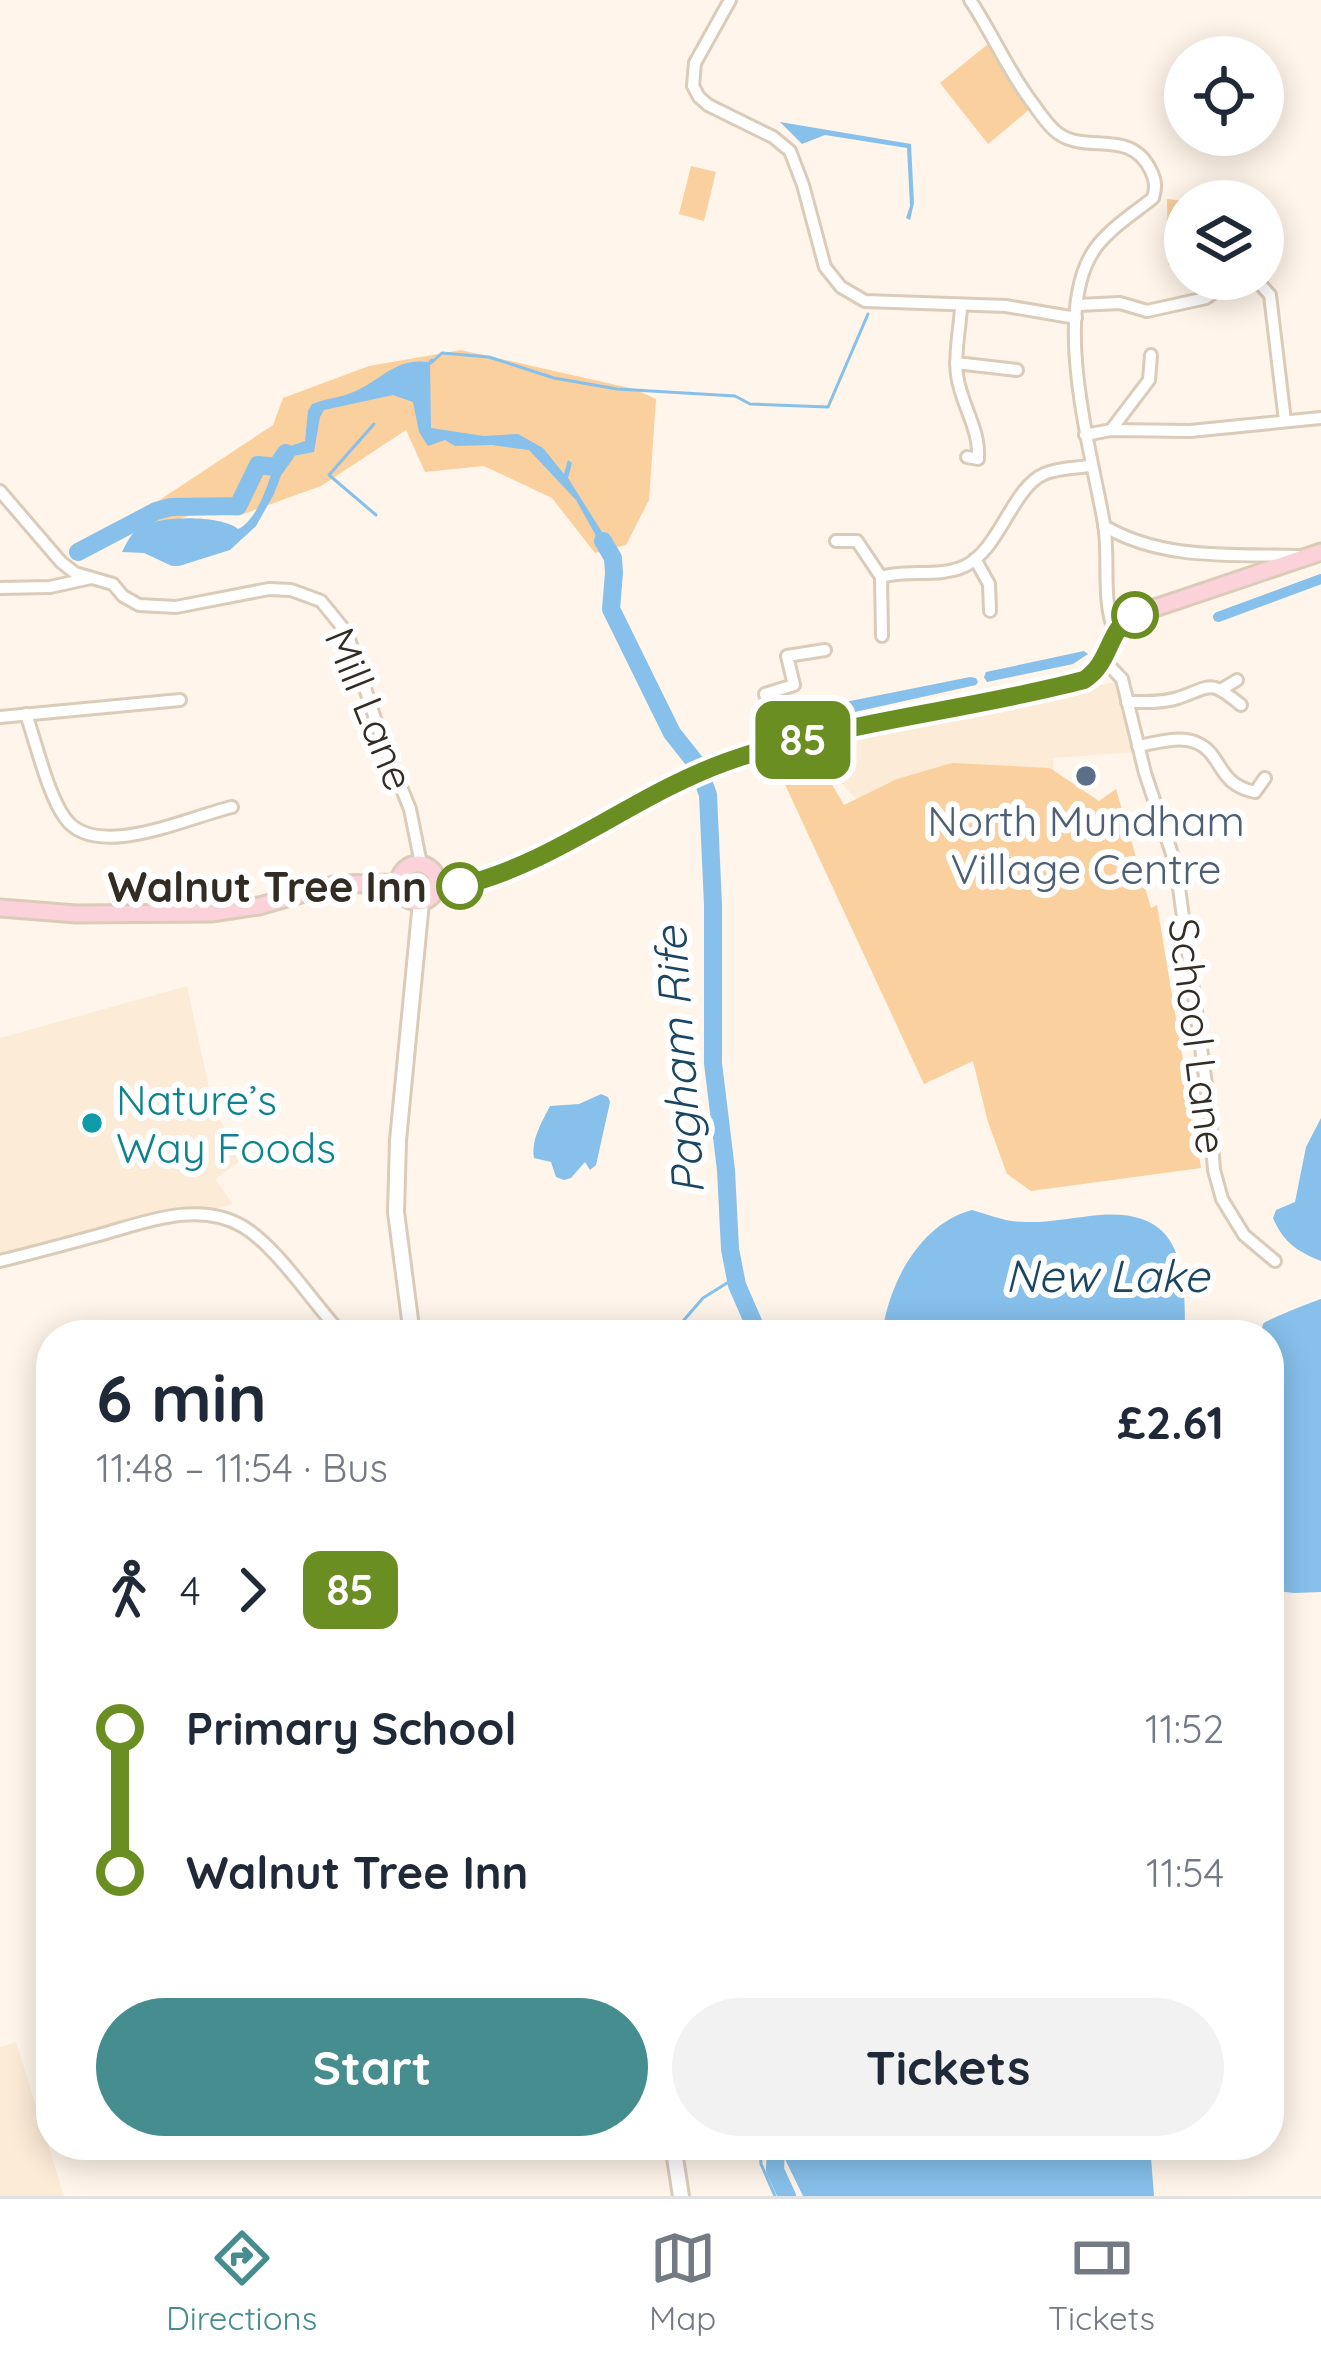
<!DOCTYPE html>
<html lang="en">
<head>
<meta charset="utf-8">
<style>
  :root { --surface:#fff; --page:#f2f2f3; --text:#1f2937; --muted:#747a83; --line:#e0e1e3; --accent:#458d8e }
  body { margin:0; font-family:Quicksand,sans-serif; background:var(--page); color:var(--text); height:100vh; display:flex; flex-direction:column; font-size:45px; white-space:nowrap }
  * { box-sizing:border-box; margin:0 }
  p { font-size:39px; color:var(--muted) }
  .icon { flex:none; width:66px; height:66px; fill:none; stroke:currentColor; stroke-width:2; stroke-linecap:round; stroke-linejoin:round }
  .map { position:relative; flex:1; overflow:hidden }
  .side { position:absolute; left:36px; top:1320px; width:1248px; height:840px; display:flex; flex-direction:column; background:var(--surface); border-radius:48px; box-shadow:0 6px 30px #0003 }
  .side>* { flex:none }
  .badge { padding:0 24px; border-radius:18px; font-size:42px; line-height:78px }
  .fabs { position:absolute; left:1164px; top:36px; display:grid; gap:24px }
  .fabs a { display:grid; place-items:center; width:120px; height:120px; border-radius:50%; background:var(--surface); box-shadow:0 6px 30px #0003; font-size:60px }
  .map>.badge { position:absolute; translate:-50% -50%; box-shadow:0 0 0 6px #fff }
  .legs { display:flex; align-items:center; gap:18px; height:132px; padding:0 60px; font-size:39px }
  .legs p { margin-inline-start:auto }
  .headline { display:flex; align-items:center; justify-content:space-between; height:204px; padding:0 60px }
  h1 { font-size:66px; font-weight:700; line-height:90px }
  .cta { display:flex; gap:24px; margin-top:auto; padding:24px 60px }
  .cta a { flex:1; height:138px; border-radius:72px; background:var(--accent); color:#fff; font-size:48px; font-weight:700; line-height:138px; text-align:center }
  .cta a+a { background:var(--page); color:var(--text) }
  ul { padding:0 60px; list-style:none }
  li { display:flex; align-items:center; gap:42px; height:144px; font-size:45px }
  li i { display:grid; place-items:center; width:18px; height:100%; margin:0 15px; background:currentColor }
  li i::after { content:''; width:30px; height:30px; margin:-15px; border:9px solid; border-radius:50%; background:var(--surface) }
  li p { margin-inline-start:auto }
  li:first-child i { background:linear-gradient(#0000 50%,currentColor 0) }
  li:last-child i { background:linear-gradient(currentColor 50%,#0000 0) }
  .tabs { display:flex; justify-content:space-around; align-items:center; height:168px; border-top:3px solid var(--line); background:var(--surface); font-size:33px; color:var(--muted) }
  .tabs a { display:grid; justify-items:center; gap:6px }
  .tabs .selected { color:var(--accent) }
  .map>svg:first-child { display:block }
  .built { fill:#fcebd7 }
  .green { fill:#fad09e }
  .water { fill:#86c0eb }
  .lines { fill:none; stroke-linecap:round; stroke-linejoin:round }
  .stream { stroke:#86c0eb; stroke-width:3 }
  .canal { stroke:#86c0eb; stroke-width:10 }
  .river { stroke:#86c0eb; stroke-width:18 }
  .minor-casing { stroke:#dbcbb9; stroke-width:16 }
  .tertiary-casing { stroke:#dbcbb9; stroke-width:20 }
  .secondary-casing { stroke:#dbcbb9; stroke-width:21 }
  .minor { stroke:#fff; stroke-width:10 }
  .tertiary { stroke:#fff; stroke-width:14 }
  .secondary { stroke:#fcd2da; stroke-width:15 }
  .line-1-casing { stroke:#fff; stroke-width:27 }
  .line-1 { stroke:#6b8e23; stroke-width:18 }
  .stop-1-dot { fill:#fff; stroke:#6b8e23; stroke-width:6 }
  .service-dot { fill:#5c6f8a; stroke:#fff; stroke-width:4.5 }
  .culture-dot { fill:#0f9aa8; stroke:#fff; stroke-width:4.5 }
  .labels { text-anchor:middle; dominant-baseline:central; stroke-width:12; stroke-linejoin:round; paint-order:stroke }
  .street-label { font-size:42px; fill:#322c25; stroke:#fff }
  .service-label { font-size:42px; fill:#4e5e75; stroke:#fff }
  .stop-label { font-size:42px; font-weight:bold; fill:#322c25; stroke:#fff; text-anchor:end }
  .culture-label { font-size:42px; fill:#0d838f; stroke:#fff; text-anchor:start }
  .water-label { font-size:45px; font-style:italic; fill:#1a4663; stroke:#fff }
</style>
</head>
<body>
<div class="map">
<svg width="1321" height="2196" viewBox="0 0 1321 2196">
  <rect width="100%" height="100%" fill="#fff5ea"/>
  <g class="built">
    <path d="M1115,682L1135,752L1053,758L1054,771L1050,768L1003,767L856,799L811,749Z"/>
    <path d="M187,986L212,1102L239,1162L215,1179L233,1204L0,1269V1038Z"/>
    <path d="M16,2042L64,2196H0V2047Z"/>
  </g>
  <g class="green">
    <path d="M988,44L997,62L1030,109L988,144L940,83Z"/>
    <path d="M691,166L716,172L704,221L679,214Z"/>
    <path d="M1167,199L1185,201V263L1168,265Z"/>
    <path d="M461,350L634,389L656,399L649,500L626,545L595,553L552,498L484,466L425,472L406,430L321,486L238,516L198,512L146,532L134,517L273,425L283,398L369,366Z"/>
    <path d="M811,749L844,805L897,779L952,763L1050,768L1099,801L1116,789L1151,908L1157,905L1201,1168L1031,1191L1007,1174L988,1122L973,1061L924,1084L775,763Z"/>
  </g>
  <g class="water">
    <path d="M780,122L911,144L914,203L910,220L906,218L910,206L907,148L825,135L802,144Z"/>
    <path d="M432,358L434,361L430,364L431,428L484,436L518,434L543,448L564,474L568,460L572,463L568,478L617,556L609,559L576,500L529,450L492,445L455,446L445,440L428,446L419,432L413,402L393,395L324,410L320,417L314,452L288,457L274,494L256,526L230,550L179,566H172L144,553L122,552C126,544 131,533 139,528C159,515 221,515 238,529C260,519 271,474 279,450L305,441L308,411L312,404C327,398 345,397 358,390C384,377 397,358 428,362Z"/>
    <path d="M1084,651L1088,654L1073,664L987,682L984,677L986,672Z"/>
    <path d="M970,677L976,678L978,682L976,685L792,726L790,713Z"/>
    <path d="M601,1094L608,1097L610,1102L596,1165L590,1170L585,1162L571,1178L564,1180L556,1177L551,1162L534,1158C531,1139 542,1122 550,1106L579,1104Z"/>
    <path d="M1321,1118V1261C1298,1252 1283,1242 1273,1218L1276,1210L1295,1202L1306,1147Z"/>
    <path d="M972,1210C990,1215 1005,1222 1025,1222C1050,1223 1075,1217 1100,1215C1184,1209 1185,1269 1185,1335H882C888,1285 919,1224 972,1210Z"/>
    <path d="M1321,1299V1592L1294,1593L1269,1590V1335H1261C1262,1331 1262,1327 1263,1324C1266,1320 1312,1302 1321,1299Z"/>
    <path d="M286,1321L303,1322L316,1335H254L265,1324Z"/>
    <path d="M784,2145H1150L1154,2196H803L784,2157Z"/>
  </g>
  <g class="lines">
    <g class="stream">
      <path d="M431,363L442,353L489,357L554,378L617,389L735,396L750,404L828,407L868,314"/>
      <path d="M374,424L329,475L376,515"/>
      <path d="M754,1324L767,1335"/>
      <path d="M671,1335L703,1298L735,1278"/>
      <path d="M760,2145L761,2164L775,2196"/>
    </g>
    <path class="canal" d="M1218,617L1321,579"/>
    <g class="river">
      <path d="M603,541L613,558L614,573L611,609L672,733L699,767"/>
      <path d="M78,552L156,511L171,507L238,506L258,465L276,467L286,453"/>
      <path d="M702,778L708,795L713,905V1063L726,1170L730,1249L737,1285L754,1324L752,1335"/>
      <path d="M776,2145L775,2170L787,2196"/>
    </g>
    <defs>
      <g id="minor">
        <path d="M730,0L695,63L693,86L699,97L708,105L773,137L790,151L803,185L825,267L841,287L865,301L1006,306L1076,318"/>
        <path d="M970,0C993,34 1008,72 1034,105C1041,115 1049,127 1059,134C1088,154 1131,128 1151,171C1156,181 1156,188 1153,198C1134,213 1112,227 1097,246C1049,308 1092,453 1104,524C1110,560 1101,599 1115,633"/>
        <path d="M1260,279V284L1270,295L1285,421"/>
        <path d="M1078,305L1120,303L1147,311L1206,298L1226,284"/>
        <path d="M961,307C960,329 954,353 957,375C961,405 980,428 978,459L967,457"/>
        <path d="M956,363L1017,370"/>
        <path d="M1111,430L1149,380L1151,355"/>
        <path d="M1085,435L1111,430L1190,431L1321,418"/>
        <path d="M0,491L61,562L75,573L113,584L123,596L139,605L176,607L269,589L291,590L321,601L347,633L382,740L410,809L421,864"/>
        <path d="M1104,526C1163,561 1234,554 1299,556"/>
        <path d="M836,541H857L881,577"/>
        <path d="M975,559L989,584L990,611"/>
        <path d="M0,588L50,587L91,578"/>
        <path d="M882,636L881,577C907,569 939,578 965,566C1000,549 1012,488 1044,474C1058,468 1075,468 1090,466"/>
        <path d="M1105,661L1122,679L1145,773L1176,866L1209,1106L1214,1170L1222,1199L1244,1235L1275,1261"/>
        <path d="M1222,689L1237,680"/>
        <path d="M1127,702C1144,702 1162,703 1178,698C1213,686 1209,679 1241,705"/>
        <path d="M26,714C36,743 48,795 65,818C96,862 191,816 232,807"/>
        <path d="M0,717L180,700"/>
        <path d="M783,745L765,694L794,685L787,656L825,650"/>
        <path d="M1138,746C1156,743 1180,735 1197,743C1223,754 1216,784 1255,792L1265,778"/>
        <path d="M0,1261C33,1253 66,1244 99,1235C143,1223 198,1200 242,1226C278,1247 313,1304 343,1335"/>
      </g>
      <g id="tertiary">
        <path d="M412,1335L396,1212L398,1140L421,902"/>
        <path d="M673,2145L681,2196"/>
      </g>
      <g id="secondary">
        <circle cx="418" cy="883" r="19"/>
        <path d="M437,886C506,892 614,811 677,781C804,722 950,715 1085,679C1109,663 1108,635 1128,617L1321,552"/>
        <path d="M0,908L76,914L211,913L259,906L337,884L399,883"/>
      </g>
    </defs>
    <use href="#minor" class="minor-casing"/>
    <use href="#tertiary" class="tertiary-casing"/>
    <use href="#secondary" class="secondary-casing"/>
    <use href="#minor" class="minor"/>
    <use href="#tertiary" class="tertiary"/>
    <use href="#secondary" class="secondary"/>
  </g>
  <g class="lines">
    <defs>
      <path id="line-1" d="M460,886C556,863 634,795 726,762C842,721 966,711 1084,680C1113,661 1106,629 1135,615"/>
    </defs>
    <use href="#line-1" class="line-1-casing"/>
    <use href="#line-1" class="line-1"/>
  </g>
  <g class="stop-1-dot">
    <circle cx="1135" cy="615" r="21"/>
    <circle cx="460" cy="886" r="21"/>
  </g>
  <circle class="service-dot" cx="1086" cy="776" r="12"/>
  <circle class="culture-dot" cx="92" cy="1123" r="12"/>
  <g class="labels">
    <g class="street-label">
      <text transform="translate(370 709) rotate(68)">Mill Lane</text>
      <text transform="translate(1198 1036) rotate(83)">School Lane</text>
    </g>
    <g class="service-label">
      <text x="1086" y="820">North Mundham<tspan x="1086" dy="48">Village Centre</tspan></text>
    </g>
    <g class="stop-label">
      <text x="427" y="886">Walnut Tree Inn</text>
    </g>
    <g class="culture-label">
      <text x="116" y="1099">Nature’s<tspan x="116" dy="48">Way Foods</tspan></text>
    </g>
    <g class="water-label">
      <text transform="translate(678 1061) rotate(-94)">Pagham Rife</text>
      <text x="1107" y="1275">New Lake</text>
    </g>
  </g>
</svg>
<div class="fabs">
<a><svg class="icon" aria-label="locate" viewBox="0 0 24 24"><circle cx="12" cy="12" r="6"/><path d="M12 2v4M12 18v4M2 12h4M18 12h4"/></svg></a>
<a><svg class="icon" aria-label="layers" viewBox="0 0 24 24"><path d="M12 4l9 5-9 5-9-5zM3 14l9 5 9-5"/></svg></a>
</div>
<b class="badge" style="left:803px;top:740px;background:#6b8e23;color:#fff">85</b>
<section class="side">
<div class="headline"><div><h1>6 min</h1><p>11:48 – 11:54 · Bus</p></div><b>£2.61</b></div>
<div class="legs"><svg class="icon" aria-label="walk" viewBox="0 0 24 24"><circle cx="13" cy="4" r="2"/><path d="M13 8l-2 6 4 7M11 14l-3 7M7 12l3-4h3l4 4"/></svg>4<svg class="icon" aria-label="forward" viewBox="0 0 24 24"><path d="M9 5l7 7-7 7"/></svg><b class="badge" style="background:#6b8e23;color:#fff">85</b></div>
<ul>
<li><i style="color:#6b8e23"></i><b>Primary School</b><p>11:52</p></li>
<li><i style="color:#6b8e23"></i><b>Walnut Tree Inn</b><p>11:54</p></li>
</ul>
<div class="cta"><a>Start</a><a>Tickets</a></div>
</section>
</div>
<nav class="tabs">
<a class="selected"><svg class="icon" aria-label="directions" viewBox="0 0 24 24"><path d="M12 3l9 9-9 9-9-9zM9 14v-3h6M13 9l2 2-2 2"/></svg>Directions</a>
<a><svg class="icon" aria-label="map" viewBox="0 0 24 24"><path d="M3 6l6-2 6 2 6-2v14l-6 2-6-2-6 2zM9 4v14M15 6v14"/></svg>Map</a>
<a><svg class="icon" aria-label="tickets" viewBox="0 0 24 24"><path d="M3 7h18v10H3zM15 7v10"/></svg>Tickets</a>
</nav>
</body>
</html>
